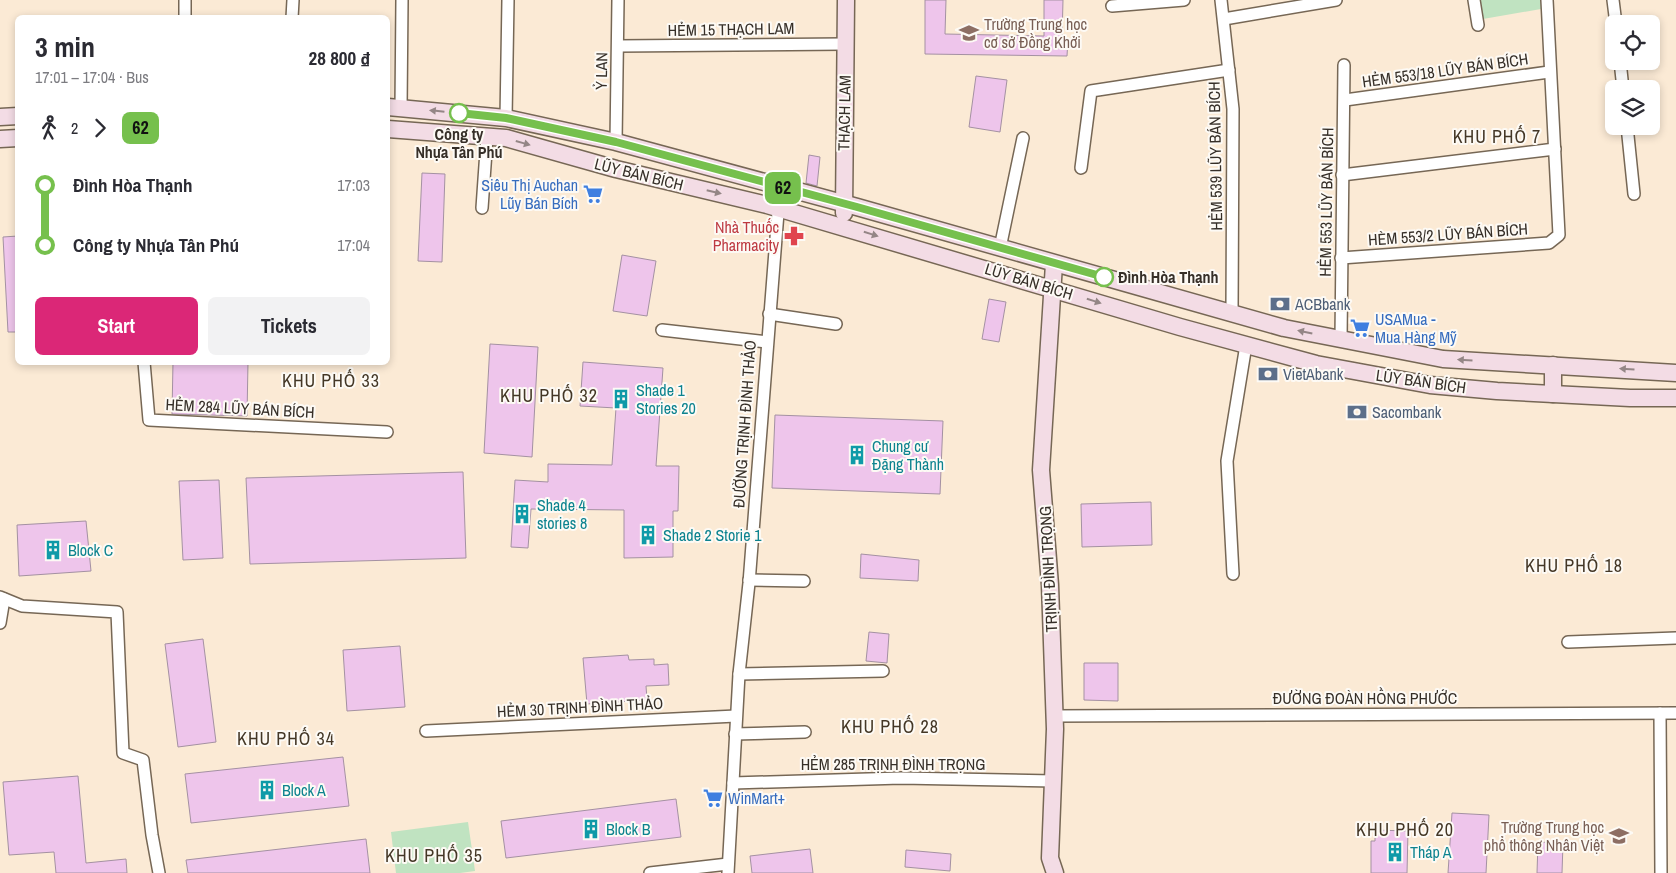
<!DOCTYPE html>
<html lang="en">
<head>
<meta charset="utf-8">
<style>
  :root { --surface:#fff; --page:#f2f2f3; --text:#2b2b33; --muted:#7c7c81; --accent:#db2777 }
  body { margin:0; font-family:"Archivo Narrow",sans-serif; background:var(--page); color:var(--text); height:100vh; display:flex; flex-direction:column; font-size:19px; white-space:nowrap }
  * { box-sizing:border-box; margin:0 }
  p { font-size:16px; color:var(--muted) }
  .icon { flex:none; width:28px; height:28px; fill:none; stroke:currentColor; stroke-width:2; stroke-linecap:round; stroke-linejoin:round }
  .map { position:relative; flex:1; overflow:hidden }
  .sheet { position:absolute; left:15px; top:15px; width:375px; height:350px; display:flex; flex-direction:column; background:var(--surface); border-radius:8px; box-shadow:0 2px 8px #0003 }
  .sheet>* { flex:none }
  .badge { padding:0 10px; border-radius:8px; font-size:18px; line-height:32px }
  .buttons { position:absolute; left:1605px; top:15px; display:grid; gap:10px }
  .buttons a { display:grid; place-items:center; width:55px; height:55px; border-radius:8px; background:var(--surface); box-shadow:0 2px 8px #0003; font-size:25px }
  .map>.badge { position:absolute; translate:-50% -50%; box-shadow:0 0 0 2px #fff }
  .legs { display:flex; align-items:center; gap:8px; height:55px; padding:0 20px; font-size:16px }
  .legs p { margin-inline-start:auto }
  .headline { display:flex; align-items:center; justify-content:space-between; height:85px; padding:0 20px }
  h1 { font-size:28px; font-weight:800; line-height:38px }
  .button { display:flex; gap:10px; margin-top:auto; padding:10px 20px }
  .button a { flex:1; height:58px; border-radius:8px; background:var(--accent); color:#fff; font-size:20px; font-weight:800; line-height:58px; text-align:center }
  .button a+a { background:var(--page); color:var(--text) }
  ul { padding:0 20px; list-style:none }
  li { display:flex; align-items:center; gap:18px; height:60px; font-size:19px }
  li i { display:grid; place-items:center; width:8px; height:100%; margin:0 6px; background:currentColor }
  li i::after { content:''; width:12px; height:12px; margin:-6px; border:4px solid; border-radius:50%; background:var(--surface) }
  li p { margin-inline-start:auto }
  li:first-child i { background:linear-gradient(#0000 50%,currentColor 0) }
  li:last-child i { background:linear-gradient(currentColor 50%,#0000 0) }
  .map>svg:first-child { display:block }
  .green { fill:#c0e3c1 }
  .building { fill:#eec5eb; stroke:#a491a2 }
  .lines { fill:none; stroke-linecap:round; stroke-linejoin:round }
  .street-casing { stroke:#766755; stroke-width:14 }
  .secondary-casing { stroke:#766755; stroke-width:19 }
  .street { stroke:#fff; stroke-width:11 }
  .secondary { stroke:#f3dce5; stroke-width:16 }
  .oneway { fill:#948686 }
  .line-1-casing { stroke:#fff; stroke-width:11 }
  .line-1 { stroke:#76c04d; stroke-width:8 }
  .stop-1-dot { fill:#fff; stroke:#76c04d; stroke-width:2.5 }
  .labels { text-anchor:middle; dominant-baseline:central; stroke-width:4; stroke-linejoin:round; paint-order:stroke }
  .education-label { font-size:16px; fill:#785e54; stroke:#fdfaf5; text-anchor:start }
  .street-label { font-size:16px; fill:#362f28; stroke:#fdfaf5 }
  .stop-label { font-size:16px; font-weight:bold; fill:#362f28; stroke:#fdfaf5 }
  .shop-label { font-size:16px; fill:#366cbe; stroke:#fdfaf5; text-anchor:start }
  .health-label { font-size:16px; fill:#be3a42; stroke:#fdfaf5; text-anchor:end }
  .service-label { font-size:16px; fill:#4e5e75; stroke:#fdfaf5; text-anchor:start }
  .culture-label { font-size:16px; fill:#0d838f; stroke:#fdfaf5; text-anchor:start }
  .neighbourhood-label { font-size:18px; letter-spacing:1px; fill:#443726; stroke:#fdfaf5 }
</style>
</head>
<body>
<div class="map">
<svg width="1676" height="873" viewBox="0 0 1676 873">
  <rect width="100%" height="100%" fill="#fbead5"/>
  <g class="green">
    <path d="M1480,0H1541V9L1483,19Z"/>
    <path d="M468,822L475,871L460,873H396L391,832Z"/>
  </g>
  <g class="building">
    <path d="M925,0H946L945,34L1044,36V0H1063L1062,39H1068L1067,56L925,54Z"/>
    <path d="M976,76L1007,80L1000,132L969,127Z"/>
    <path d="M809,155L820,157L817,186L806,183Z"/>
    <path d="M422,173L445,174L442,262L418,261Z"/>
    <path d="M18,236V332H8L3,237Z"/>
    <path d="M622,255L656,261L647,316L613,311Z"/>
    <path d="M989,299L1006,302L999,342L982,339Z"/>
    <path d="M490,344L538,347L532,457L484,453Z"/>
    <path d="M173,362H248L247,416L172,414Z"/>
    <path d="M583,362L663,368L656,466H679L678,511H673V557L624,558V510L531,509L528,548L511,547L515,480L548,482V464L612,465L616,408L580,406Z"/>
    <path d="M775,415L943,421L940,494L772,488Z"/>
    <path d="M463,472L466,558L250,564L246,478Z"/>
    <path d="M219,480L223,558L183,560L179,481Z"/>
    <path d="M1151,502L1152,545L1082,547L1081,504Z"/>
    <path d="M86,521L91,571L19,576L17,525Z"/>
    <path d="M861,554L919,560L918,581L860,578Z"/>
    <path d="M869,632L889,634L887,663L866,661Z"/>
    <path d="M203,639L216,742L178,747L165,644Z"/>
    <path d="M400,646L405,707L347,711L343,650Z"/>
    <path d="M628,655L629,660L654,659V665L668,664L669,685L646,686L647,700L587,704L583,658Z"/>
    <path d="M1084,663H1118V701L1084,700Z"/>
    <path d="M343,757L349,806L191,823L185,774Z"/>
    <path d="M78,776L86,863L126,859L127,873H56L54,852L9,855L3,782Z"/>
    <path d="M676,799L681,837L506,858L501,821Z"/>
    <path d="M1452,813L1489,815L1486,873H1448Z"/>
    <path d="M1375,830L1408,831L1407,873H1371V841H1375Z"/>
    <path d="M366,839L370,873H188L186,860Z"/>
    <path d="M1538,842L1563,843L1562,873H1537Z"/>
    <path d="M810,849L813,873H752L750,856Z"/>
    <path d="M906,850L951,854L950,871L905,867Z"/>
  </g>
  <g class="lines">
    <defs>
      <g id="street">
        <path d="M1221,0L1233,109L1232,312"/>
        <path d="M1474,0L1478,25"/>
        <path d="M1613,0L1616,24"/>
        <path d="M1112,6L1184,0"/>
        <path d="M185,18V0"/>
        <path d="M292,18L293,0"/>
        <path d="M1224,19L1336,0"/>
        <path d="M618,46L844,44"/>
        <path d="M1620,61L1623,89"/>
        <path d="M1345,100L1549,72"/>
        <path d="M401,108L402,0"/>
        <path d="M506,118L508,0"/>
        <path d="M1627,126L1634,194"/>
        <path d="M616,142L618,0"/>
        <path d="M1081,168L1091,91L1229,70"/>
        <path d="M1342,175L1555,149"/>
        <path d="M482,208L487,137"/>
        <path d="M1000,248L1023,138"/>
        <path d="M1341,258L1549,243L1559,235L1547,0"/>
        <path d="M769,314L836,324"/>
        <path d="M662,330L767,342"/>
        <path d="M1341,339L1344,65"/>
        <path d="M144,362L149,420L387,432"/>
        <path d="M1233,574L1227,461L1246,345"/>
        <path d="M749,580L804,581"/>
        <path d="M0,597L22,606L117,612L123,753L143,760L152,835L159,873"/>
        <path d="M0,623L4,599"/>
        <path d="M1568,642L1676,638"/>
        <path d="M739,674L883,671"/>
        <path d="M1660,713L1661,873"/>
        <path d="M1055,716L1676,713"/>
        <path d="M426,731L736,716"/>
        <path d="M735,734L805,732"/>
        <path d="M733,783L901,778L1054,781"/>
        <path d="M650,873L728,864"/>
        <path d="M728,873L739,674L749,583L780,187"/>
      </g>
      <g id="secondary">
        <path d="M388,107L506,118L616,142L857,207L1284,328L1443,359L1676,373"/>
        <path d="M0,117L18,116"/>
        <path d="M388,129L506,138L616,169L767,205L1180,327L1316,364L1430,385L1497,391L1630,398H1676"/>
        <path d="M0,139L18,138"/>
        <path d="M844,213L846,0"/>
        <path d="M1054,264L1041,470L1050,585L1055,729L1050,858L1055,873"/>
        <path d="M1553,365V394"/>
      </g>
    </defs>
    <use href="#street" class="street-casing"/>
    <use href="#secondary" class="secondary-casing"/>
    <use href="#street" class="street"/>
    <use href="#secondary" class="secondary"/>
  </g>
  <defs><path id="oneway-solid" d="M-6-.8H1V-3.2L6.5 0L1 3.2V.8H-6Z" transform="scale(1.25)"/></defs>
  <g class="oneway">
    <use href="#oneway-solid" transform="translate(437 111) rotate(-174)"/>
    <use href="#oneway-solid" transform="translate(523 143) rotate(16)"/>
    <use href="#oneway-solid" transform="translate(714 192) rotate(13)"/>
    <use href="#oneway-solid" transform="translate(871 234) rotate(17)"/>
    <use href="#oneway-solid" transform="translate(1094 301) rotate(17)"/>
    <use href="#oneway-solid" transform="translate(1305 332) rotate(-168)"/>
    <use href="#oneway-solid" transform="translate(1465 360) rotate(-177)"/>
    <use href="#oneway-solid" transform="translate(1627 369) rotate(-176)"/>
  </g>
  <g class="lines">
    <defs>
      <path id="line-1" d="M459,113L506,118L616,142L857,207L1104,277"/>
    </defs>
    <use href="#line-1" class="line-1-casing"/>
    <use href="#line-1" class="line-1"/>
  </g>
  <defs>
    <symbol id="school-bare" viewBox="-9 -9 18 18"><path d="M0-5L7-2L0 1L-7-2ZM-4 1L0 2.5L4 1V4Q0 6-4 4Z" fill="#8d6e63" stroke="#fdfaf5" stroke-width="2.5" paint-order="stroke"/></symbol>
    <symbol id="supermarket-bare" viewBox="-9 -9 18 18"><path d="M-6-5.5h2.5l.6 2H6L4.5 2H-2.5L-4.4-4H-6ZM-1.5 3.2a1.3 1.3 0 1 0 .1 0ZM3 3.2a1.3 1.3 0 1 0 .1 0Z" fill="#3f7fe0" stroke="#fdfaf5" stroke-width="2.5" paint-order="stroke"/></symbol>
    <symbol id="pharmacy-bare" viewBox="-9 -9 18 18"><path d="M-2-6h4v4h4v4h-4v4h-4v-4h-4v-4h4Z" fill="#e0444e" stroke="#fdfaf5" stroke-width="2.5" paint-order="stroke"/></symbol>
    <symbol id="bank-bare" viewBox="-9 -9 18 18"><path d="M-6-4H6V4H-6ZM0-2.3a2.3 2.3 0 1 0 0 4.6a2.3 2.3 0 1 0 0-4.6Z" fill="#5c6f8a" stroke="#fdfaf5" stroke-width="2.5" paint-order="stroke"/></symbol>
    <symbol id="building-bare" viewBox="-9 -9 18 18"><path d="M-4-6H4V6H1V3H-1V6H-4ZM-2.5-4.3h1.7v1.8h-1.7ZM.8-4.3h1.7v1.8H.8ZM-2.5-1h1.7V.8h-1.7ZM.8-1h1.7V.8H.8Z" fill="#0f9aa8" stroke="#fdfaf5" stroke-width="2.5" paint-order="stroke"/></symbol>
  </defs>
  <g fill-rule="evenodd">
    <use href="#school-bare" x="955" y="19" width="28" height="28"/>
    <use href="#supermarket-bare" x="579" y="180" width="28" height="28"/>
    <use href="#pharmacy-bare" x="780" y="222" width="28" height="28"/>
    <use href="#bank-bare" x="1266" y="290" width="28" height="28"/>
    <use href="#supermarket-bare" x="1346" y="314" width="28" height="28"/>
    <use href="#bank-bare" x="1254" y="360" width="28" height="28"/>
    <use href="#building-bare" x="607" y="385" width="28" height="28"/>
    <use href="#bank-bare" x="1343" y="398" width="28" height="28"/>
    <use href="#building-bare" x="843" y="441" width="28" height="28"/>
    <use href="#building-bare" x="508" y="500" width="28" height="28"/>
    <use href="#building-bare" x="634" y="521" width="28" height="28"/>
    <use href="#building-bare" x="39" y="536" width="28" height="28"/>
    <use href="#building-bare" x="253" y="776" width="28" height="28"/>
    <use href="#supermarket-bare" x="699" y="784" width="28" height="28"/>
    <use href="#building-bare" x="577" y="815" width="28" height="28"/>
    <use href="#school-bare" x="1605" y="822" width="28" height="28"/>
    <use href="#building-bare" x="1381" y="838" width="28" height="28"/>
  </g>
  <g class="stop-1-dot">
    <circle cx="459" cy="113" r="9"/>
    <circle cx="1104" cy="277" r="9"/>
  </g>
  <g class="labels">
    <g class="education-label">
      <text x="984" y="24">Trường Trung học<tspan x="984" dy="18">cơ sở Đồng Khởi</tspan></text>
      <text x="1604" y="827" text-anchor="end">Trường Trung học<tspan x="1604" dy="18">phổ thông Nhân Việt</tspan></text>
    </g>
    <g class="street-label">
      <text transform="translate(731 29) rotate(-1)">HẺM 15 THẠCH LAM</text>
      <text transform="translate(1445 70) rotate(-8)">HẺM 553/18 LŨY BÁN BÍCH</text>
      <text transform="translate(601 71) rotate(-89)">Ỷ LAN</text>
      <text transform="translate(844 113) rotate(-89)">THẠCH LAM</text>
      <text transform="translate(1215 156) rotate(-91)">HẺM 539 LŨY BÁN BÍCH</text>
      <text transform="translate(639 174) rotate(14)">LŨY BÁN BÍCH</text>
      <text transform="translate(1326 202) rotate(-89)">HẺM 553 LŨY BÁN BÍCH</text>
      <text transform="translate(1448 234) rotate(-4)">HÈM 553/2 LŨY BÁN BÍCH</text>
      <text transform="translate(1029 281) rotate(17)">LŨY BÁN BÍCH</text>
      <text transform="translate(1421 381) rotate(8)">LŨY BÁN BÍCH</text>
      <text transform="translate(240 408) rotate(3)">HẺM 284 LŨY BÁN BÍCH</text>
      <text transform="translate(744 424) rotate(-86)">ĐƯỜNG TRỊNH ĐÌNH THẢO</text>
      <text transform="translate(1048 569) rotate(-93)">TRỊNH ĐÌNH TRỌNG</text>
      <text x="1365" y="698">ĐƯỜNG ĐOÀN HỒNG PHƯỚC</text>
      <text transform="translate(580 707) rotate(-3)">HẺM 30 TRỊNH ĐÌNH THẢO</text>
      <text x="893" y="764">HẺM 285 TRỊNH ĐÌNH TRỌNG</text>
    </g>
    <g class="stop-label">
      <text x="459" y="134">Công ty<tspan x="459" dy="18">Nhựa Tân Phú</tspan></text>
      <text x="1118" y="277" text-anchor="start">Đình Hòa Thạnh</text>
    </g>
    <g class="shop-label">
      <text x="578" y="185" text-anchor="end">Siêu Thị Auchan<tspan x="578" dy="18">Lũy Bán Bích</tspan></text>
      <text x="1375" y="319">USAMua -<tspan x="1375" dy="18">Mua Hàng Mỹ</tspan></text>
      <text x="728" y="798">WinMart+</text>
    </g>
    <g class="health-label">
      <text x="779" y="227">Nhà Thuốc<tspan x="779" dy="18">Pharmacity</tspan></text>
    </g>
    <g class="service-label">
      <text x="1295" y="304">ACBbank</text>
      <text x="1283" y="374">VietAbank</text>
      <text x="1372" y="412">Sacombank</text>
    </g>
    <g class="culture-label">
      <text x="636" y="390">Shade 1<tspan x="636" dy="18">Stories 20</tspan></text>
      <text x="872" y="446">Chung cư<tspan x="872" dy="18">Đặng Thành</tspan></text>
      <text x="537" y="505">Shade 4<tspan x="537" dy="18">stories 8</tspan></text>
      <text x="663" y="535">Shade 2 Storie 1</text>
      <text x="68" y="550">Block C</text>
      <text x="282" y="790">Block A</text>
      <text x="606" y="829">Block B</text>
      <text x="1410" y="852">Tháp A</text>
    </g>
    <g class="neighbourhood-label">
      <text x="1497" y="136">KHU PHỐ 7</text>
      <text x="331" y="380">KHU PHỐ 33</text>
      <text x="549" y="395">KHU PHỐ 32</text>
      <text x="1574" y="565">KHU PHỐ 18</text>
      <text x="890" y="726">KHU PHỐ 28</text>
      <text x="286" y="738">KHU PHỐ 34</text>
      <text x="1405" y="829">KHU PHỐ 20</text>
      <text x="434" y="855">KHU PHỐ 35</text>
    </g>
  </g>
</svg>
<div class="buttons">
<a><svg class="icon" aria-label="locate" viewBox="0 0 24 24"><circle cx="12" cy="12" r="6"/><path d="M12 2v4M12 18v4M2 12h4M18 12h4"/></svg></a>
<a><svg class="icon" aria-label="layers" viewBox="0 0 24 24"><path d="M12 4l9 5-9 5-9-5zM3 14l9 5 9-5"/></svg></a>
</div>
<b class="badge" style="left:783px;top:188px;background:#76c04d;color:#111">62</b>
<section class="sheet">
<div class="headline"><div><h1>3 min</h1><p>17:01 – 17:04 · Bus</p></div><b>28 800 ₫</b></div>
<div class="legs"><svg class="icon" aria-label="walk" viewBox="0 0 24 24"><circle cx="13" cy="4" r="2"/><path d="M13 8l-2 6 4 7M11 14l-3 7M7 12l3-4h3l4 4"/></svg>2<svg class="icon" aria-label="forward" viewBox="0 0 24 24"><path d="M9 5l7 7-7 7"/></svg><b class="badge" style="background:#76c04d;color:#111">62</b></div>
<ul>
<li><i style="color:#76c04d"></i><b>Đình Hòa Thạnh</b><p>17:03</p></li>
<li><i style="color:#76c04d"></i><b>Công ty Nhựa Tân Phú</b><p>17:04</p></li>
</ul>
<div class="button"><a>Start</a><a>Tickets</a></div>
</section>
</div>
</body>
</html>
